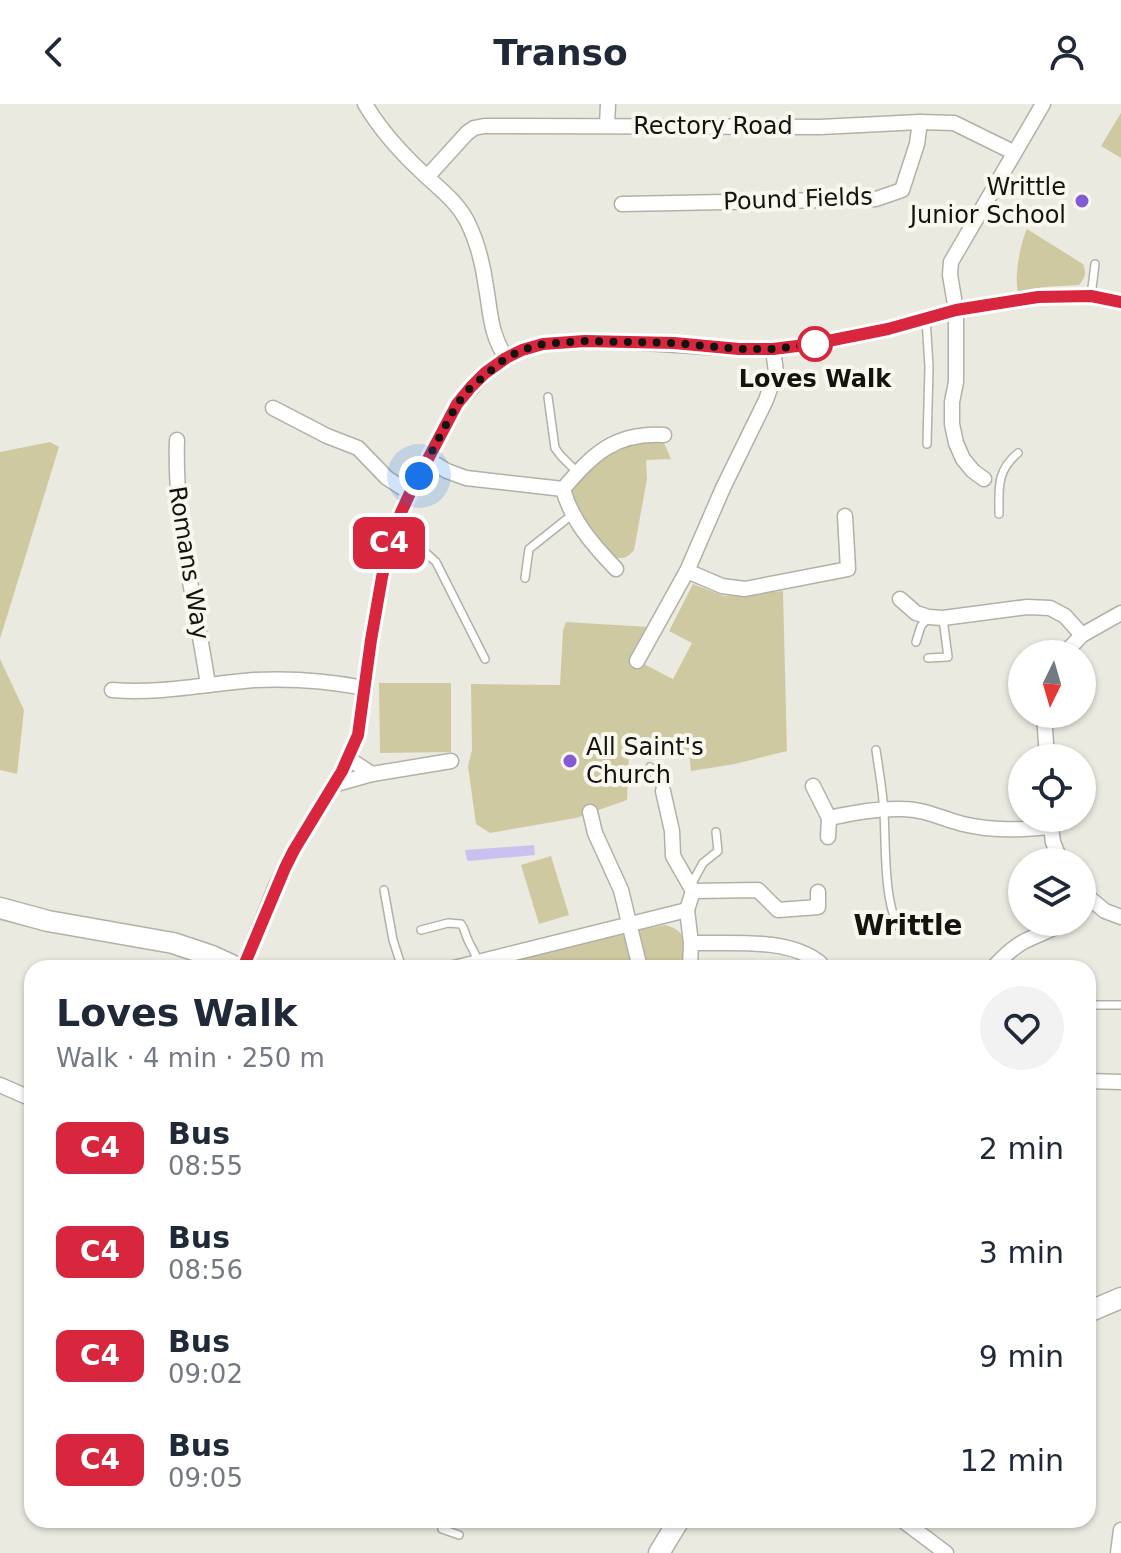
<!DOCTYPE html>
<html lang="en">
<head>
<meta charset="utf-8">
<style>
  :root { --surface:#fff; --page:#f2f2f3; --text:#1f2937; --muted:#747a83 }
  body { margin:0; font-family:"DejaVu Sans",sans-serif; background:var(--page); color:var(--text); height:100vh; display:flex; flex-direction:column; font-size:30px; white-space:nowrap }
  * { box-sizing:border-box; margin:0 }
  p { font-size:26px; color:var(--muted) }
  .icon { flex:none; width:44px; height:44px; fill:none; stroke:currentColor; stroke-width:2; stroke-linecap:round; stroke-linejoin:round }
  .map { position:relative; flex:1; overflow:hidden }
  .panel { position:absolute; left:24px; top:856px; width:1072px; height:568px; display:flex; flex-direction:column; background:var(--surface); border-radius:24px; box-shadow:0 2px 6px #0004 }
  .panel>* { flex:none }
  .badge { padding:0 16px; border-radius:12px; font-size:28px; line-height:52px }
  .needle { width:52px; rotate:185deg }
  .controls { position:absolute; left:1008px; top:536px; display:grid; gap:16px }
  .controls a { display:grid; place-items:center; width:88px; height:88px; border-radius:50%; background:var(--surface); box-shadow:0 2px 6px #0004; font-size:40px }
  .you { position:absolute; width:40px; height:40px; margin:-20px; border:6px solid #fff; border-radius:50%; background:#1a73e8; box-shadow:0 0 0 12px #1a73e833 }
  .map>.badge { position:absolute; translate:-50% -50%; box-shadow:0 0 0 4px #fff }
  .round { display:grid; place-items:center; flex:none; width:84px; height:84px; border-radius:42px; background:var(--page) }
  .overview { display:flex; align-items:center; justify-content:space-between; height:136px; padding:0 32px }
  h1 { font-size:38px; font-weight:700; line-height:60px }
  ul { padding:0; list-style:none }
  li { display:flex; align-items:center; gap:24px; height:104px; padding:0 32px }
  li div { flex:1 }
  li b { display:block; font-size:30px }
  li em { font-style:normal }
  li .badge { min-width:88px; font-weight:700; text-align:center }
  header { display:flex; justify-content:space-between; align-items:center; height:104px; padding:0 32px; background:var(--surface); font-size:36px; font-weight:700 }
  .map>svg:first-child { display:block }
  .green { fill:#cfc9a2 }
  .water { fill:#cbc1f0 }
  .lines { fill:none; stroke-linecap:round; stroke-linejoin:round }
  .lane-casing { stroke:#b2b1a8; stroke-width:10 }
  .street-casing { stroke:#b2b1a8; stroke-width:17 }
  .secondary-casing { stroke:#b2b1a8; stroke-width:23 }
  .lane { stroke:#fff; stroke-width:7 }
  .street { stroke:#fff; stroke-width:14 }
  .secondary { stroke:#fff; stroke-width:20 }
  .line-casing { stroke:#fff; stroke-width:18 }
  .line { stroke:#d7263d; stroke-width:12 }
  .walk { stroke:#131310; stroke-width:8; stroke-dasharray:0 14.4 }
  .poi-dot { fill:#835bd6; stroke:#f9f7ee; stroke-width:3 }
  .stop-dot { fill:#fff; stroke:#d7263d; stroke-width:4 }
  .labels { text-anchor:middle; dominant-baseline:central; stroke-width:8; stroke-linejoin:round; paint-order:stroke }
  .street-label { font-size:24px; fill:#131310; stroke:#f9f7ee }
  .poi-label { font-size:24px; fill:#131310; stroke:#f9f7ee; text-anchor:end }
  .stop-label { font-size:24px; font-weight:bold; fill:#131310; stroke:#f9f7ee }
  .quarter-label { font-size:28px; font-weight:bold; fill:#131310; stroke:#f9f7ee }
</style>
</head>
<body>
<header><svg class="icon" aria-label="back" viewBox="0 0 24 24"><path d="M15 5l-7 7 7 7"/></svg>Transo<svg class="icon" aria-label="person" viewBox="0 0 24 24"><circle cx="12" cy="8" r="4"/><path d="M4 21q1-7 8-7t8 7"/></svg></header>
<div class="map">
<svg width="1121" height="1449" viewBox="0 0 1121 1449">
  <rect width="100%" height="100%" fill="#ebeae0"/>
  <g class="green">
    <path d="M1121,9V54L1101,42Z"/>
    <path d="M1027,125L1083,160C1087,169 1085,174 1079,181L1044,183L1018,188C1014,173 1020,140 1027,125Z"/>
    <path d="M658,336L664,339L671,355L646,356L647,375L634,446C627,455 621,455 611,453L575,405L571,392L573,383L598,359L615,346L624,341Z"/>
    <path d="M50,338L59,343L0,535V348Z"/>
    <path d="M693,480L724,492L783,487L787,647L735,660L691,667L689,648L629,649L627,696L576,714L490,729L476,720L468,662L472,646L471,580L560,581L563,526L566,518L649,523L634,555L673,575L692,539L669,527Z"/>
    <path d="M0,555L24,606L17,670L0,666Z"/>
    <path d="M379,579H451V648L380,649Z"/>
    <path d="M551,752L569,811L539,820L521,761Z"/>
    <path d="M665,821C690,827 685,844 684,864H479L618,830Z"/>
  </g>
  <path class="water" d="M534,741L535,751L469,757L467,756L465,746Z"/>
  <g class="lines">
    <defs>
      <g id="lane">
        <path d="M1091,192L1095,160"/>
        <path d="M926,214L929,263L927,340"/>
        <path d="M548,293L555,344L561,352L578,369"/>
        <path d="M999,410C999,385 996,367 1018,349"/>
        <path d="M389,440L425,448L436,458L485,555"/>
        <path d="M525,474L529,445L573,410"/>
        <path d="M916,538L921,522L929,513"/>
        <path d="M928,554L948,553L943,515"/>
        <path d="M876,646C879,667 883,688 884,709C886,738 883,806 902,827L931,828"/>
        <path d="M650,663L663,687"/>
        <path d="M691,781L703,759L718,747L716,728"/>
        <path d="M384,786L393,836L402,864"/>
        <path d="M421,826L448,819L461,820C465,825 465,830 468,836C472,846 476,847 477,858"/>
        <path d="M1088,901H1121"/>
        <path d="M444,1416L442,1425L459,1431"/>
      </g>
      <g id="street">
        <path d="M365,0C381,27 402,50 425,71C441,86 457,98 467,117C477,137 483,160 486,183C491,211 490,229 506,254"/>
        <path d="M607,21L608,0"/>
        <path d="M427,73L467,29L474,24L484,22L820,23L920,18L954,19L1013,48"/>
        <path d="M622,100L876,95L902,86L917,40L920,18"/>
        <path d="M273,304L327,332L358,344L387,374L410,389"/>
        <path d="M177,336C174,418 196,500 208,581"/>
        <path d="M427,355L447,367L466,374L563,385"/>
        <path d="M984,375L973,367L963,355L956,339L952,320V298L956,278V206L950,171L951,158L1043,0"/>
        <path d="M616,465C594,442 571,416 563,385C593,350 615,328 664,331"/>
        <path d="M687,467L722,482L745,485L848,465L845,412"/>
        <path d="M900,495L916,509L929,513L943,514L1027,503L1050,504L1065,512L1082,531"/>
        <path d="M1064,550L1082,531L1121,509"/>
        <path d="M637,557L687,467L723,384L766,296L776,268L773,245"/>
        <path d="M112,586C160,590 207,580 254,576C292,574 329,577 365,584"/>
        <path d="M1044,610L1047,654"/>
        <path d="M349,655L372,670L451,657"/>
        <path d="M333,681L372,670"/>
        <path d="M813,682L829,714C853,709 878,704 903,705C924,705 943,715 963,720C992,727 1020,726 1050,723"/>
        <path d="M663,687L672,727L673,752L693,787"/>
        <path d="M590,708L595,729L621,786L640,864"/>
        <path d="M1050,716L1053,738L1061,758"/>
        <path d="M828,733L829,714"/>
        <path d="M1082,788L1105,807L1121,813"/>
        <path d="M691,839C731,840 788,833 820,859"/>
        <path d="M243,864L276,782L294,746L342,667L358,631L371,536L382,473L393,426L410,389L457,300L485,269L506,254L522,246L543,240L585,237L629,238L739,245H773L813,240L888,225L956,206L1038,193L1091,192L1121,198"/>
        <path d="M454,864L687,806"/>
        <path d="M690,864L691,839L687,806L693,787L758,786L778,806L818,803V788"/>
        <path d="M993,864C1002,854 1011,845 1023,838C1036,831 1051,827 1064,818"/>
        <path d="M1088,977L1121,978"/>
        <path d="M0,981L32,995"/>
        <path d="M902,1416L946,1449"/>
        <path d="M1118,1449L1121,1426"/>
      </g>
      <g id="secondary">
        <path d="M0,804L48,817L173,839L212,852L238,864"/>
        <path d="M1088,1208L1121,1194"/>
        <path d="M659,1449L679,1416"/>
      </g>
    </defs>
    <use href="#lane" class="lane-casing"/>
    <use href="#street" class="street-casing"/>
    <use href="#secondary" class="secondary-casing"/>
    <use href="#lane" class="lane"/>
    <use href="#street" class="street"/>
    <use href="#secondary" class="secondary"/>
  </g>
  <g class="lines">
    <defs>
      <path id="line" d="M243,864L285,764L294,746L342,667L358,631L371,536L382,473L393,426L410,389L457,300L471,283L485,269L506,254L522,246L543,240L585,237L629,238L674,239L739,245H773L813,240L888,225L956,206L1038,193L1091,192L1121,198"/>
    </defs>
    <use href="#line" class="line-casing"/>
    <use href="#line" class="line"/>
    <path class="walk" d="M419,372L457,300L471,283L506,254L522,246L543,240L585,237L674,239L739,245H773L815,240"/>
  </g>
  <g class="poi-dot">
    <circle cx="1082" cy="97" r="8"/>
    <circle cx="570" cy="657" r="8"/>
  </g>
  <circle class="stop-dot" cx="815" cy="240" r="16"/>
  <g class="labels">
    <g class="street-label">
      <text x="713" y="22">Rectory Road</text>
      <text transform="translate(798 95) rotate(-2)">Pound Fields</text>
      <text transform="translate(189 459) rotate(81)">Romans Way</text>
    </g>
    <g class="poi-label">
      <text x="1066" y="83">Writtle<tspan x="1066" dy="28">Junior School</tspan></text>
      <text x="586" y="643" text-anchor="start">All Saint's<tspan x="586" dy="28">Church</tspan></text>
    </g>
    <g class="stop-label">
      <text x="815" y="275">Loves Walk</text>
    </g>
    <g class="quarter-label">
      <text x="908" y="821">Writtle</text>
    </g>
  </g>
</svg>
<div class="controls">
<a><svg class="needle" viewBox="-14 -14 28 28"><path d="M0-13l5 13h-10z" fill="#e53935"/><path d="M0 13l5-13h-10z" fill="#747a83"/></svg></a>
<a><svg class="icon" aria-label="locate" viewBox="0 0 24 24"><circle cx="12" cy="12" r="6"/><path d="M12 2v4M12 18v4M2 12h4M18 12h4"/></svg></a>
<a><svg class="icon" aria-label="layers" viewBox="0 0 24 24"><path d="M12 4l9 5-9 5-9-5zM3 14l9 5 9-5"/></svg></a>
</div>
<div class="you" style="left:419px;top:372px"></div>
<b class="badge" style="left:389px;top:439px;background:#d7263d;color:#fff">C4</b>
<section class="panel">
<div class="overview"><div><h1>Loves Walk</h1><p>Walk · 4 min · 250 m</p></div><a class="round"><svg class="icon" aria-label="heart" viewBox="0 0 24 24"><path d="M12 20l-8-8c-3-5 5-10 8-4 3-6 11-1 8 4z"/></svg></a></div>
<ul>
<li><span class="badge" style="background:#d7263d;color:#fff">C4</span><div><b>Bus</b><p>08:55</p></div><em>2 min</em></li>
<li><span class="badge" style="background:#d7263d;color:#fff">C4</span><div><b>Bus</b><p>08:56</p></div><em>3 min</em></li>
<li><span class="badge" style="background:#d7263d;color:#fff">C4</span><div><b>Bus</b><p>09:02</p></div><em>9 min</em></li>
<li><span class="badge" style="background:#d7263d;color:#fff">C4</span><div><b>Bus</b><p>09:05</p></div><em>12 min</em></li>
</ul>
</section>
</div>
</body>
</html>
